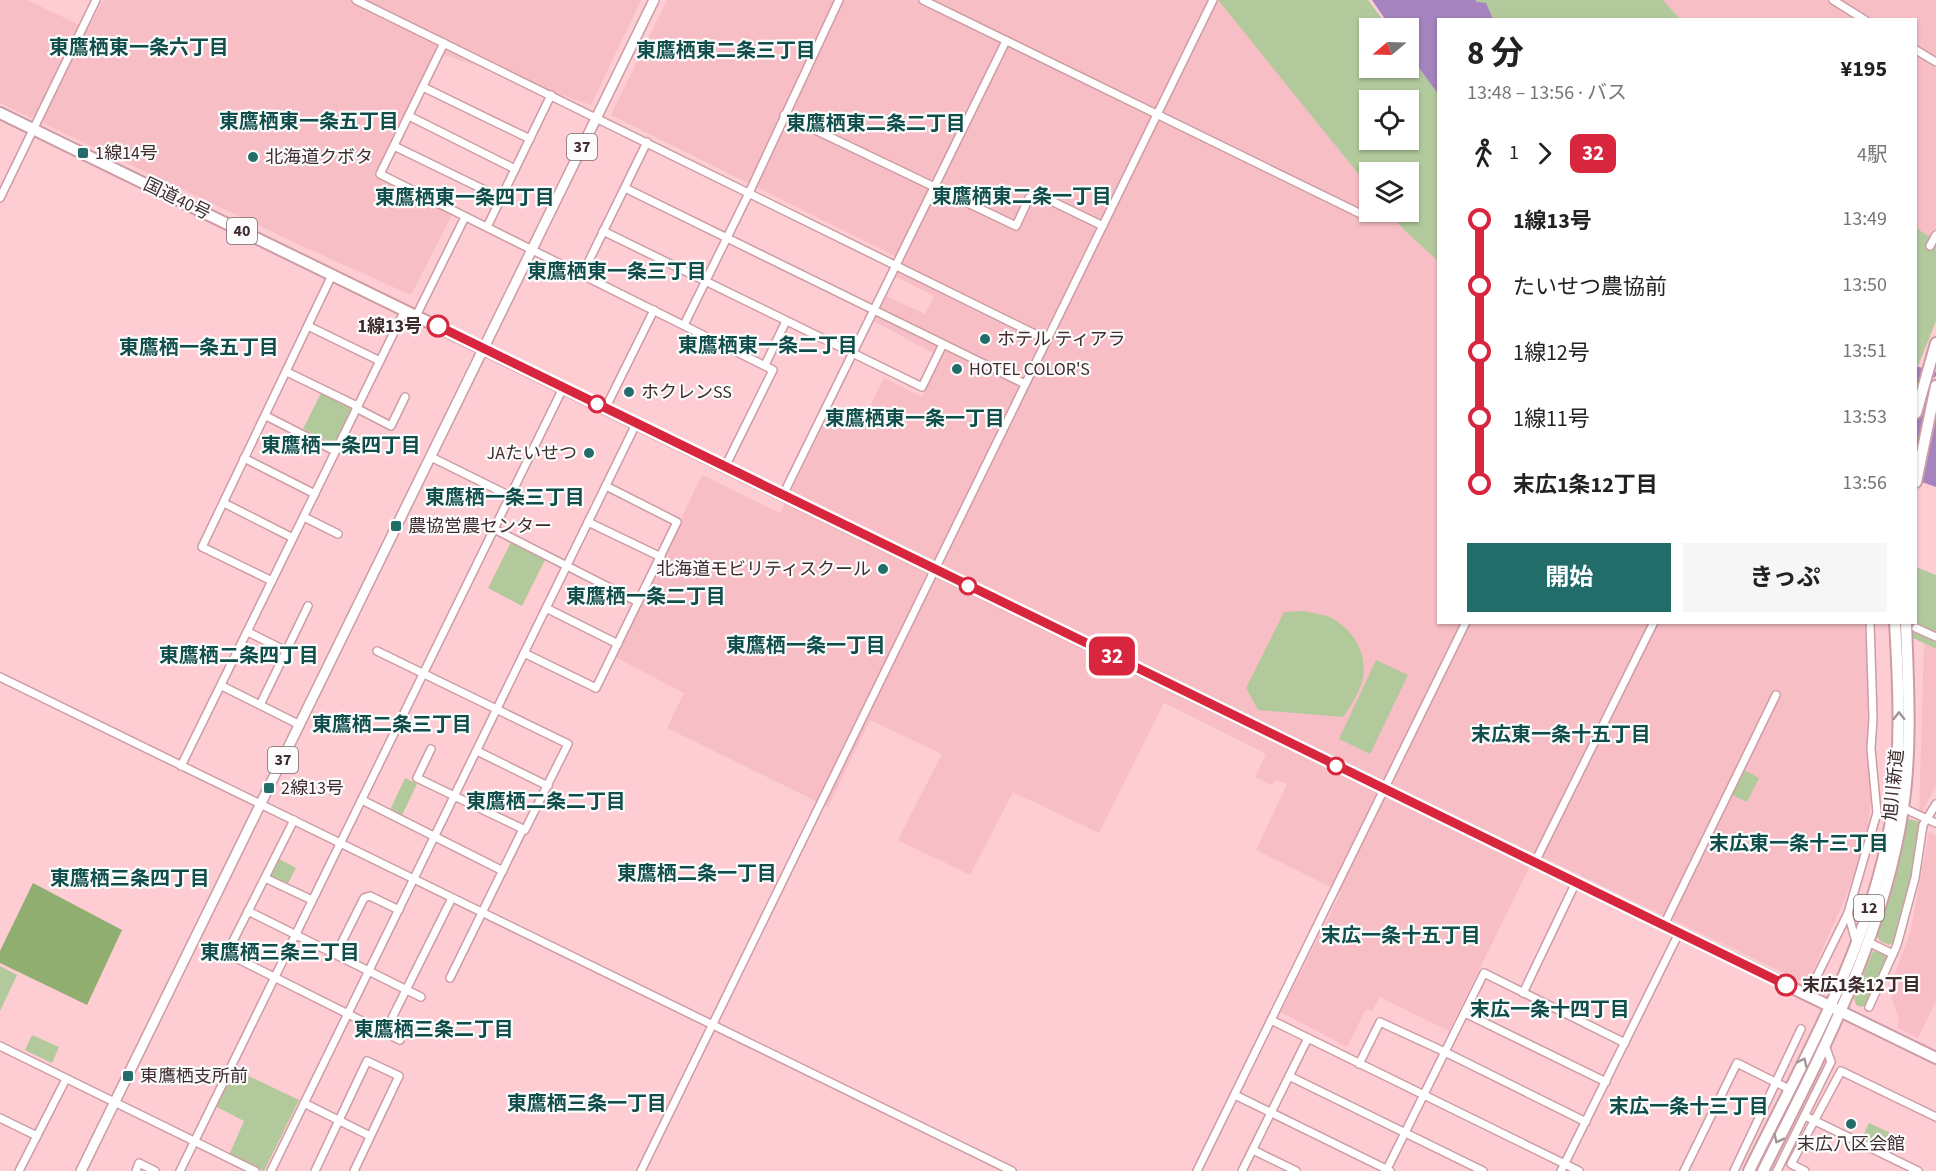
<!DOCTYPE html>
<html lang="ja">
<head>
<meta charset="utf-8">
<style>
  :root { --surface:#fff; --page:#f6f6f6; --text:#222; --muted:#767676; --accent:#226d69 }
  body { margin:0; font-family:"Source Sans 3","Noto Sans JP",sans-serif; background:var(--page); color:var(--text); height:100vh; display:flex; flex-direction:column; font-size:22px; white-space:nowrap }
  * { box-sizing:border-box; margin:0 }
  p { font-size:20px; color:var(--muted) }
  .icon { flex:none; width:33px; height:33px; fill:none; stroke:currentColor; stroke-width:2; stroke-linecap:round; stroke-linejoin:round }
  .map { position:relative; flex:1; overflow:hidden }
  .panel { position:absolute; left:1437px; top:18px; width:480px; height:606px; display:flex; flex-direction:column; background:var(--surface); border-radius:0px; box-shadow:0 2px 4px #0004 }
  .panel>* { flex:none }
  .badge { padding:0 12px; border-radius:9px; font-size:21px; line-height:39px }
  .needle { width:39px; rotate:251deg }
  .fabs { position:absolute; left:1359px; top:18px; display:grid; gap:12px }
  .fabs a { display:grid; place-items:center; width:60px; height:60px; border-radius:0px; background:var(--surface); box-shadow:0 2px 4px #0004; font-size:30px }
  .map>.badge { position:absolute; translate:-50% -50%; box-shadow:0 0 0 3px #fff }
  .legs { display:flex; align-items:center; gap:9px; height:66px; padding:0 30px; font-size:20px }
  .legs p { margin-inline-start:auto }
  .headline { display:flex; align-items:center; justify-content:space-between; height:102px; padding:0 30px }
  h1 { font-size:33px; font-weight:700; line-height:45px }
  .primary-button { display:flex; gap:12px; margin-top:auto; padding:12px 30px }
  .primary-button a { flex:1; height:69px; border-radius:0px; background:var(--accent); color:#fff; font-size:24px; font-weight:700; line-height:69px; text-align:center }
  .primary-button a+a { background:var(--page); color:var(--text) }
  ul { padding:0 30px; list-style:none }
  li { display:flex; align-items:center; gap:21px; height:66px; font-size:22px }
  li i { display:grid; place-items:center; width:9px; height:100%; margin:0 8px; background:currentColor }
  li i::after { content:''; width:15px; height:15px; margin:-8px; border:4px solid; border-radius:50%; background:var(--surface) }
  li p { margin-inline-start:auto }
  li:first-child i { background:linear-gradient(#0000 50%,currentColor 0) }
  li:last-child i { background:linear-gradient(currentColor 50%,#0000 0) }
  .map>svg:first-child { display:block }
  .built { fill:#f7bec6 }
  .green { fill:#b2c99c; fill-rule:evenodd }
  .forest { fill:#90ae70 }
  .water { fill:#a483be }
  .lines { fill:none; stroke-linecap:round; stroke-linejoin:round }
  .minor-casing { stroke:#cc9da4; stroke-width:10 }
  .major-casing { stroke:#cc9da4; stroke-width:12 }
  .highway-casing { stroke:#cc9da4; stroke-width:14 }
  .minor { stroke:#fff; stroke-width:7 }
  .major { stroke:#fff; stroke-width:9 }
  .highway { stroke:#fff; stroke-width:10 }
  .oneway { stroke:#9f9697 }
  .line-1-casing { stroke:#fff; stroke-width:14 }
  .line-1 { stroke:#d7263d; stroke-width:9 }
  .poi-dot { fill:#226d69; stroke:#fcfcfc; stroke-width:2 }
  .stop-1-dot { fill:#fff; stroke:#d7263d; stroke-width:3 }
  .labels { text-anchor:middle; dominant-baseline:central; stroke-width:4.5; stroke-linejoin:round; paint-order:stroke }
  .shield { fill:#fcfcfc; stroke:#786a6c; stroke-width:1.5 }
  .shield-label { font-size:16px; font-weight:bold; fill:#3f2c2f }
  .poi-label { font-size:18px; fill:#3f2c2f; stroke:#fcfcfc; text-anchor:start }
  .street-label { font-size:18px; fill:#3f2c2f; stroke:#fcfcfc }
  .stop-label { font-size:18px; font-weight:bold; fill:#3f2c2f; stroke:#fcfcfc; text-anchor:end }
  .neighbourhood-label { font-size:20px; font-weight:bold; fill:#104e4b; stroke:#fcfcfc }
</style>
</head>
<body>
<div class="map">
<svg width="1936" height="1171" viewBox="0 0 1936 1171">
  <rect width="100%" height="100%" fill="#feccd3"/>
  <g class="built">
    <path d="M0,0H27L88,29L103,0H641L591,105L442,54L385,173L453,213L411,295L300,245L0,103Z"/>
    <path d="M667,0H1218L1369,187L1370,212H1389L1402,228L1438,261V622L1864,623L1868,673L1867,736L1872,791L1866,842L1847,894L1807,984L1536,854L1449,1031L1380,997L1372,1011L1366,1009L1347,1047L1281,1012L1341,892L1256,850L1287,784L1276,780L1272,785L1255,777L1266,754L1164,703L1099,833L1013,792L970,875L898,840L942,754L870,720L828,807L667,728L684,693L615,657L702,475L780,513L831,410L862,423L884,378L922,397L940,357L874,321L886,296L925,314L934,296L896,277L903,260L611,115Z"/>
    <path d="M1663,0H1936V246L1916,232V20L1680,19Z"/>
    <path d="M1924,643L1936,649V785L1919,818Z"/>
    <path d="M1929,832L1936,836V1001L1918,1038L1897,1028L1899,1020L1889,989L1910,934Z"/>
  </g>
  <g class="green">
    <path d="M1218,0H1368L1389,28H1370V68H1408L1409,54L1438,94V261L1402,228L1389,212H1408V172H1370L1369,187ZM1370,100H1408V140H1370Z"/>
    <path d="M1474,0H1663L1680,19H1492L1489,11Z"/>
    <path d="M1916,228L1936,241V321L1918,366L1916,365Z"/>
    <path d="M321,393L352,408L334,444L303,429Z"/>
    <path d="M511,542L545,560L522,606L488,588Z"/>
    <path d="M1916,567L1936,575V649L1909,636L1910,623L1916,622Z"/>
    <path d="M1304,611C1311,613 1320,614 1327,616C1353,627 1371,656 1361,685C1357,696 1350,707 1343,717L1258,710L1246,688L1284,612Z"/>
    <path d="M1376,660L1408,675L1370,754L1339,739Z"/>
    <path d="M1744,770L1759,778L1747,802L1732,795Z"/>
    <path d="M405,778L417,784L402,815L390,810Z"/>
    <path d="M1905,818L1920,822L1911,877L1894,942L1889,945L1880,941L1877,936L1895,881Z"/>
    <path d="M277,858L296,868L287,885L272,878L270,873Z"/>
    <path d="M1873,951L1886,954L1887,959L1866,1005L1861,1007L1856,1005L1854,998Z"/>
    <path d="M0,966L17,975L0,1011Z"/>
    <path d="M32,1035L59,1047L52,1063L25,1050Z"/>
    <path d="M234,1069L299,1100L264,1171L229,1155L244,1121L215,1106Z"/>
    <path d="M1869,1123L1899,1137L1893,1153L1862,1138Z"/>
  </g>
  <path class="forest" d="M33,883L122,930L87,1005L0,963V951Z"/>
  <g class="water">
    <path d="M1372,0H1475L1477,2L1486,3L1493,19L1438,20V94L1409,54L1408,28H1391Z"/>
    <path d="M1916,366L1936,372V376L1930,380L1931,387L1936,390V487L1916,480Z"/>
  </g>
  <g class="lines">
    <defs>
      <g id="minor">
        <path d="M356,0L1047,340"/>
        <path d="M923,0L1361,214"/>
        <path d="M1833,0L1865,20"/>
        <path d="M444,43L380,174L773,370L725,467"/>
        <path d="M1916,50L1936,62"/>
        <path d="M423,87L530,139"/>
        <path d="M784,115L1016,226L1029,198L1037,194L1103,226"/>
        <path d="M409,116L515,169"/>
        <path d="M394,146L501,198"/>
        <path d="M625,188L1025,384"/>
        <path d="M0,198L96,0"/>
        <path d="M487,227L551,95"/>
        <path d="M603,231L922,387L943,344"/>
        <path d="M1930,246L1936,235"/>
        <path d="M582,275L647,142"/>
        <path d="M416,316L465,217"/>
        <path d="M684,325L749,193L839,0"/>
        <path d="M308,326L380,361"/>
        <path d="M765,365L786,321"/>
        <path d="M287,372L357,406"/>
        <path d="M356,408L391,426L405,397"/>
        <path d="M605,409L654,310"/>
        <path d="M266,416L335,451"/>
        <path d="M431,457L510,496"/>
        <path d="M244,458L315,494"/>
        <path d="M783,495L1006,41"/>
        <path d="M224,503L293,538"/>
        <path d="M304,517L338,534"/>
        <path d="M588,522L661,557"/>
        <path d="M494,529L638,602"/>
        <path d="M272,581L202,547L332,275"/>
        <path d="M546,608L618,644"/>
        <path d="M1916,628L1936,637"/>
        <path d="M248,632L286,651"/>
        <path d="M377,651L568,744L525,830L417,778L431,749"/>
        <path d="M524,653L596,688L677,522L606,486"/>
        <path d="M0,677L1012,1171"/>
        <path d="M222,686L300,725"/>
        <path d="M260,705L308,606"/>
        <path d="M477,751L548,786"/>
        <path d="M181,766L405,310"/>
        <path d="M362,800L503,871"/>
        <path d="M1903,808L1936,823"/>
        <path d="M294,820L229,949L232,956L400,1040"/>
        <path d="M1535,862L1654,622"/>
        <path d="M265,878L312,900"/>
        <path d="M248,911L421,997"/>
        <path d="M1848,913L1856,942"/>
        <path d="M1664,925L1776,695"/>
        <path d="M1868,942L1893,954"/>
        <path d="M336,954L364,898L370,896L399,910"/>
        <path d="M450,978L523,829"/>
        <path d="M1815,980L1848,913L1877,813L1871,749L1873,718L1870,622"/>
        <path d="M1523,993L1576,882"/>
        <path d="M1869,1007L1897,945L1915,878L1923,825L1936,804"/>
        <path d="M1465,1013L1606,1082"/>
        <path d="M1271,1020L1579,1171"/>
        <path d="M385,1032L452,898"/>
        <path d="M0,1046L255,1171"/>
        <path d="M1359,1064L1380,1022L1445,1052L1586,1122"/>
        <path d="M1289,1076L1483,1171"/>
        <path d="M1235,1095L1390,1171"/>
        <path d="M304,1103L370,1136"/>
        <path d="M1805,1116L1918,1171"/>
        <path d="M0,1118L37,1136"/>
        <path d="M1253,1150L1296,1171"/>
        <path d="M19,1171L66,1079"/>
        <path d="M136,1171L139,1163L155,1171"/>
        <path d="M180,1171L563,388"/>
        <path d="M271,1171L636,424"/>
        <path d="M315,1171L367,1061L399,1076L354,1171"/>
        <path d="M641,1171L1213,0"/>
        <path d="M1197,1171L1466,622"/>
        <path d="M1242,1171L1308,1038"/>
        <path d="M1386,1171L1484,973L1625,1043"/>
        <path d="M1561,1171L1679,933"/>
        <path d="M1684,1171L1737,1063L1789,1089"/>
        <path d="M1734,1171L1801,1029"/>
        <path d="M1777,1171L1831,1062L1825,1045"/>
        <path d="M1805,1171L1791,1164L1841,1071L1936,1117"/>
      </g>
      <path id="major" d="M81,1171L654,0"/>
      <g id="highway">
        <path d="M0,113L1936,1058"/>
        <path d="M1916,413L1936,343"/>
        <path d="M1916,482L1936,386"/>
        <path d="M1749,1171C1803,1061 1868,949 1890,827C1902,759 1899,691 1895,622"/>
        <path d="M1763,1171C1820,1056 1884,938 1903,808C1912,747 1908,685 1906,622"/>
      </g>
    </defs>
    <use href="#minor" class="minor-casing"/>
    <use href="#major" class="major-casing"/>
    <use href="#highway" class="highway-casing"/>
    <use href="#minor" class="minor"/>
    <use href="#major" class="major"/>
    <use href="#highway" class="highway"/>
  </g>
  <defs><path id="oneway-chevron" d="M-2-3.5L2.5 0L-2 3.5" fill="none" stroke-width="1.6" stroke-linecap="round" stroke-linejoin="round" transform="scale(1.5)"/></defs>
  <g class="oneway">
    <use href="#oneway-chevron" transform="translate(1899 716) rotate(-90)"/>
    <use href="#oneway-chevron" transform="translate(1803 1062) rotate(-64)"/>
    <use href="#oneway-chevron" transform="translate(1778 1139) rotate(116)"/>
  </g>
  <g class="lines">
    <defs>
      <path id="line-1" d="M438,326L1786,985"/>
    </defs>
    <use href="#line-1" class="line-1-casing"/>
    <use href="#line-1" class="line-1"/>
  </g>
  <g class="poi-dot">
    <rect x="77" y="147" width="12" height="12" rx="3"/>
    <circle cx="253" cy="157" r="6"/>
    <circle cx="985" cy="339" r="6"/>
    <circle cx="957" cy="369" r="6"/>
    <circle cx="629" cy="392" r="6"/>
    <circle cx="589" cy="453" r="6"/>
    <rect x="390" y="520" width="12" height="12" rx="3"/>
    <circle cx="883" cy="569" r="6"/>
    <rect x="263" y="782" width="12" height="12" rx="3"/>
    <rect x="122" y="1070" width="12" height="12" rx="3"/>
    <circle cx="1851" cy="1124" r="6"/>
  </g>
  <g class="stop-1-dot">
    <circle cx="438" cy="326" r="10"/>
    <circle cx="597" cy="404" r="8"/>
    <circle cx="968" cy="586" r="8"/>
    <circle cx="1336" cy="766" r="8"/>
    <circle cx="1786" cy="985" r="10"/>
  </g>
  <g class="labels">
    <g class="shield">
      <rect x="567" y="134" width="30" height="26" rx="4.5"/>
      <rect x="227" y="218" width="30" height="26" rx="4.5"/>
      <rect x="268" y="747" width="30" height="26" rx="4.5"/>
      <rect x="1854" y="895" width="30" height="26" rx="4.5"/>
    </g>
    <g class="shield-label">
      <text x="582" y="147">37</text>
      <text x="242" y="231">40</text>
      <text x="283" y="760">37</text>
      <text x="1869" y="908">12</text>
    </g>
    <g class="poi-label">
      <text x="95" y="153">1線14号</text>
      <text x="265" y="157">北海道クボタ</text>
      <text x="997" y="339">ホテル ティアラ</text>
      <text x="969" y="369">HOTEL COLOR'S</text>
      <text x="641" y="392">ホクレンSS</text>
      <text x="577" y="453" text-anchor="end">JAたいせつ</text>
      <text x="408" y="526">農協営農センター</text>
      <text x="871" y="569" text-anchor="end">北海道モビリティスクール</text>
      <text x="281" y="788">2線13号</text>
      <text x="140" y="1076">東鷹栖支所前</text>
      <text x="1851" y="1144" text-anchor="middle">末広八区会館</text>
    </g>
    <g class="street-label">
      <text transform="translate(177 199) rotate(26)">国道40号</text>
      <text transform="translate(1894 785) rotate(-84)">旭川新道</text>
    </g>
    <g class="stop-label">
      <text x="422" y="326">1線13号</text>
      <text x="1802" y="985" text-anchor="start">末広1条12丁目</text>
    </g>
    <g class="neighbourhood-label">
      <text x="139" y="48">東鷹栖東一条六丁目</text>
      <text x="726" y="51">東鷹栖東二条三丁目</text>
      <text x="309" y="122">東鷹栖東一条五丁目</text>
      <text x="876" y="124">東鷹栖東二条二丁目</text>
      <text x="1022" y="197">東鷹栖東二条一丁目</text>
      <text x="465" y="198">東鷹栖東一条四丁目</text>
      <text x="617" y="272">東鷹栖東一条三丁目</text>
      <text x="768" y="346">東鷹栖東一条二丁目</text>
      <text x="199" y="348">東鷹栖一条五丁目</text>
      <text x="915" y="419">東鷹栖東一条一丁目</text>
      <text x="341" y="446">東鷹栖一条四丁目</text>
      <text x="505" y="498">東鷹栖一条三丁目</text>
      <text x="646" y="597">東鷹栖一条二丁目</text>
      <text x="806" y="646">東鷹栖一条一丁目</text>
      <text x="239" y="656">東鷹栖二条四丁目</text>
      <text x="392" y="725">東鷹栖二条三丁目</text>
      <text x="1561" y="735">末広東一条十五丁目</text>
      <text x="546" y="802">東鷹栖二条二丁目</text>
      <text x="1799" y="844">末広東一条十三丁目</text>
      <text x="697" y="874">東鷹栖二条一丁目</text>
      <text x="130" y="879">東鷹栖三条四丁目</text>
      <text x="1401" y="936">末広一条十五丁目</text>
      <text x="280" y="953">東鷹栖三条三丁目</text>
      <text x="1550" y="1010">末広一条十四丁目</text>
      <text x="434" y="1030">東鷹栖三条二丁目</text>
      <text x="587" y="1104">東鷹栖三条一丁目</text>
      <text x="1689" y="1107">末広一条十三丁目</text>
    </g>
  </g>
</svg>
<div class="fabs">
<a><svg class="needle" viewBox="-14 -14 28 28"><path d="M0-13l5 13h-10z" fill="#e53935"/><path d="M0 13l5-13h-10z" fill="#767676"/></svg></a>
<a><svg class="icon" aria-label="locate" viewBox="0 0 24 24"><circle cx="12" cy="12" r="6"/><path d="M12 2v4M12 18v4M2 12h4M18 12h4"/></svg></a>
<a><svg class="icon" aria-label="layers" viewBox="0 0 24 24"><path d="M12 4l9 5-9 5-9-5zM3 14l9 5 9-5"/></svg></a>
</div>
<b class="badge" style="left:1112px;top:656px;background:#d7263d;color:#fff">32</b>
<section class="panel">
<div class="headline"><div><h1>8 分</h1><p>13:48 – 13:56 · バス</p></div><b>¥195</b></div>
<div class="legs"><svg class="icon" aria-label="walk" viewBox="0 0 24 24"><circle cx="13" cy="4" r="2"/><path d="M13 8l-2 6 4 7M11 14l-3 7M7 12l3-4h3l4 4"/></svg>1<svg class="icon" aria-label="forward" viewBox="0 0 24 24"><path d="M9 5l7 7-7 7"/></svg><b class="badge" style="background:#d7263d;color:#fff">32</b><p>4駅</p></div>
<ul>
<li><i style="color:#d7263d"></i><b>1線13号</b><p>13:49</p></li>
<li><i style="color:#d7263d"></i><span>たいせつ農協前</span><p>13:50</p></li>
<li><i style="color:#d7263d"></i><span>1線12号</span><p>13:51</p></li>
<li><i style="color:#d7263d"></i><span>1線11号</span><p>13:53</p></li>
<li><i style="color:#d7263d"></i><b>末広1条12丁目</b><p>13:56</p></li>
</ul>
<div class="primary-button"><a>開始</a><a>きっぷ</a></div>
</section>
</div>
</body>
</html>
